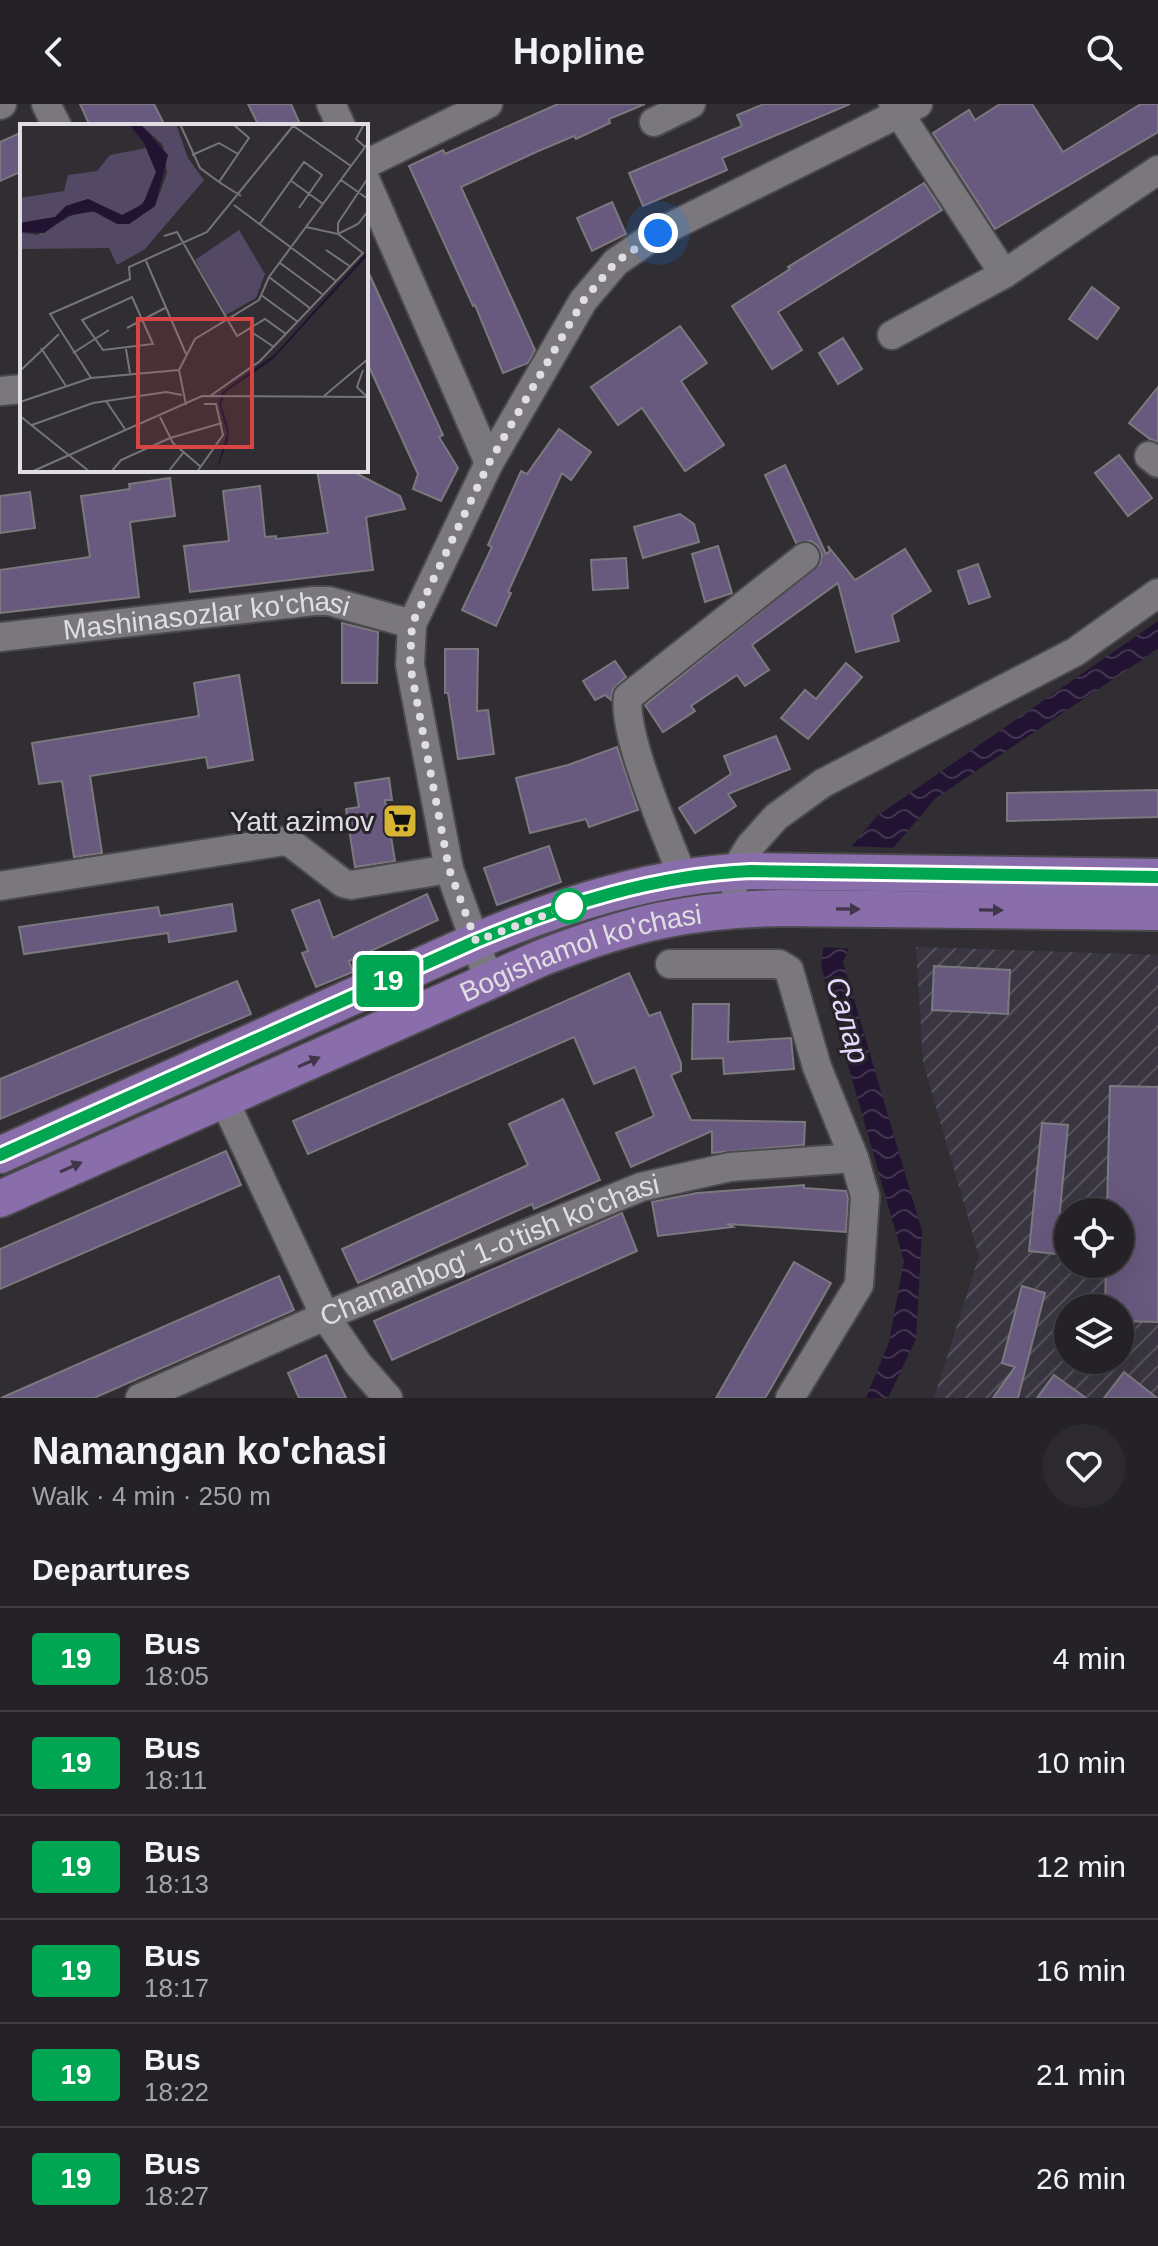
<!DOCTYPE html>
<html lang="en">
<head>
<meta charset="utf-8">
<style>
  :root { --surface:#242226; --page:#2c2a2e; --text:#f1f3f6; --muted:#a3a4a7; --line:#413f43 }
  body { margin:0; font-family:Arial,sans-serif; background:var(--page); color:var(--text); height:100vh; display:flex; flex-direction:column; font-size:30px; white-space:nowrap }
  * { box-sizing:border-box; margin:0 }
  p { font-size:26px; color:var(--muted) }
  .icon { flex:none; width:44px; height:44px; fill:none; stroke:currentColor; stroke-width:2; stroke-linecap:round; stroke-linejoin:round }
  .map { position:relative; height:1294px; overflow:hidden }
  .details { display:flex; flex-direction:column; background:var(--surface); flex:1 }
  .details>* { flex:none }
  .badge { padding:0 16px; border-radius:6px; font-size:28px; line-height:52px }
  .fabs { position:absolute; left:1054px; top:1094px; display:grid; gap:16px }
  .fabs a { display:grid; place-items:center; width:80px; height:80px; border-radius:50%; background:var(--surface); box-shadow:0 8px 32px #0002,0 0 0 2px var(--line); font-size:40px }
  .you { position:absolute; width:40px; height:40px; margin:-20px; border:6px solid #fff; border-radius:50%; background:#1a73e8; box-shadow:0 0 0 12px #1a73e833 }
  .map>.badge { position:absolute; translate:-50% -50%; box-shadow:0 0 0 4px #fff }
  h2 { padding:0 32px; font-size:30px; line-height:72px }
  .round { display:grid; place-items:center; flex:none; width:84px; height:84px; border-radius:42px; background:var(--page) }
  .overview { display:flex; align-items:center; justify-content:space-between; height:136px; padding:0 32px }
  h1 { font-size:38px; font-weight:800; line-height:60px }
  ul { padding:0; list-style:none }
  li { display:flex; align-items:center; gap:24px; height:104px; padding:0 32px; border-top:2px solid var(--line) }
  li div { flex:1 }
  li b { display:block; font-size:30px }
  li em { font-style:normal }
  li .badge { min-width:88px; font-weight:700; text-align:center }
  header { display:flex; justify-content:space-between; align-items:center; height:104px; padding:0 32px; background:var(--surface); font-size:36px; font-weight:800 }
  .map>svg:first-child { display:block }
  .industrial { fill:url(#industrial-furrows); fill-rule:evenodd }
  .water { fill:url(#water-waves) }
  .pier { fill:#302e33 }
  .building { fill:#68597e; stroke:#7b797f; stroke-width:2 }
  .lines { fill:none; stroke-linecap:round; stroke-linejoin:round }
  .minor-casing { stroke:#4c4a4e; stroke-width:32 }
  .major-casing { stroke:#4c4a4e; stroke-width:40 }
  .minor { stroke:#7a787d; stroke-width:28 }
  .major { stroke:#8a6eac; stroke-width:36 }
  .oneway { fill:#3f364a }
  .line-casing { stroke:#fff; stroke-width:18 }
  .line { stroke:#00a651; stroke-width:12 }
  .walk { stroke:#e0dee2; stroke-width:8; stroke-dasharray:0 14.4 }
  .stop-dot { fill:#fff; stroke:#00a651; stroke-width:4 }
  .labels { text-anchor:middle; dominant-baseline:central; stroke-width:6; stroke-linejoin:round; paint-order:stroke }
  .street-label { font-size:28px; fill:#e0dee2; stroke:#262429 }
  .poi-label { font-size:28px; fill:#e0dee2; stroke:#262429; text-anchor:end }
  .water-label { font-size:30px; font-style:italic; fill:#e6d7fe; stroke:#262429 }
  .inset-road { fill:none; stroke:#767479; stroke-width:2 }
  .view { fill:#d84344; fill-opacity:0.15; stroke:#d84344; stroke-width:4 }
  .inset-edge { fill:none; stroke:#e0dee2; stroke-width:4 }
</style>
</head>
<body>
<header><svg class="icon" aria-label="back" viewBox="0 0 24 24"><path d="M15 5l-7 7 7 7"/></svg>Hopline<svg class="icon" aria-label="search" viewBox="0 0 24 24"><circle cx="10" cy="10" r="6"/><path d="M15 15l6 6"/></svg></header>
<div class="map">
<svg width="1158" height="1294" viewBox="0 0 1158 1294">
  <defs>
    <pattern id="industrial-furrows" width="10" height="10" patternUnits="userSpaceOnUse" patternTransform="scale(2)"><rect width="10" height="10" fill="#3a3641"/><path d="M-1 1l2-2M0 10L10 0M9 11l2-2" fill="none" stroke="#56535c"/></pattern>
    <pattern id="water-waves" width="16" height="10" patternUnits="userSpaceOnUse" patternTransform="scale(2)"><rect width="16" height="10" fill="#221333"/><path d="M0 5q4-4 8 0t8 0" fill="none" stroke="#423550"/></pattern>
  </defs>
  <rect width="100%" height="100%" fill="#302e33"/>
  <path class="industrial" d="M916,843L1158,851V1294H934L979,1152L923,958ZM1068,1108H1120V1160H1068ZM1068,1204H1120V1256H1068Z"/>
  <path class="water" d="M1158,517V545L936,694L894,743L843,858L922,1127L916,1235L888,1294H866L889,1238L904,1157L828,891L821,859L831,801L852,742L877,712Z"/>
  <path class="pier" d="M848,742L899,744L853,845L820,843L827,800Z"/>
  <g class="building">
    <path d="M80,0H154L165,22H90Z"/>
    <path d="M248,0H291L301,22H259Z"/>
    <path d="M558,0H645L609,15L610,19L576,35L574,32L536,48L461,83L535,246L528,259L503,269L475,201L473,202L409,62L443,46L445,50Z"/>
    <path d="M764,0H850L722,54L727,66L643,102L629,69L742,22L737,11Z"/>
    <path d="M1000,0H1032L1063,48L1141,0H1158V28L995,125L933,29L969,6L975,16Z"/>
    <path d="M22,28V67L0,77V38Z"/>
    <path d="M924,79L942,106L778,208L802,246L772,265L732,202L790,165L788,163Z"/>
    <path d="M612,98L626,130L592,147L577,114Z"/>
    <path d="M366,163L443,331L439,333L458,364L441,397L413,385L418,370L366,256Z"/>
    <path d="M1092,183L1119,204L1097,235L1069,215Z"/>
    <path d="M680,222L707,259L681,277L724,341L685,367L642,304L618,321L591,283Z"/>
    <path d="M843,234L862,265L838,280L819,249Z"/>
    <path d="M1158,283V338L1150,335L1129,319Z"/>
    <path d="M559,325L591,348L571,376L562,369L508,488L511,489L496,522L462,506L492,443L488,441L521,367L527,370Z"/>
    <path d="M1119,351L1152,394L1128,412L1095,369Z"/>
    <path d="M785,361L826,450L830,447L828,442L855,476L905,445L931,487L892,511L899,537L856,548L838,479L752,541L769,566L745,582L737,571L691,602L695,607L663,628L645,601L820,460L822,451L818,442L811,437L796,439L765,371Z"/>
    <path d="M317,366H350L400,392L405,405L366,413L373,466L190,488L184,442L229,437L223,387L260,382L265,433L276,432V435L328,429Z"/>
    <path d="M170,374L175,412L130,418L139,493L0,509V466L90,453L81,392L130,385L129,380Z"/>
    <path d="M30,388L35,424L0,429V392Z"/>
    <path d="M680,410L694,420L699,438L643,454L634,423Z"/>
    <path d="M718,442L732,489L705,498L692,450Z"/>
    <path d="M626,454L628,484L593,486L591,456Z"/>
    <path d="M978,460L990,493L969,500L958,467Z"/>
    <path d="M342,519L378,528L377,579H342Z"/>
    <path d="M445,545H478L477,607L488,606L494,650L458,655L448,589H445Z"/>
    <path d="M615,557L626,573L613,585L611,596L605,591L595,596L583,577Z"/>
    <path d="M846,559L862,573L808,635L781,614L805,586L816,595Z"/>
    <path d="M239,571L253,656L208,664L206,653L90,672L102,749L74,753L62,677L39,680L32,639L199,612L194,579Z"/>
    <path d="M776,632L790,665L728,690L736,702L695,729L679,704L731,670L724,652Z"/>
    <path d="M617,643L638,706L589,723L586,715L530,729L516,674L568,661Z"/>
    <path d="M389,674L392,696H385L395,757L355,763L346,705L359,703L355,679Z"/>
    <path d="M1158,686V713L1007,717V689Z"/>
    <path d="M549,742L561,778L497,801L484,764Z"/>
    <path d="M427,790L438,816L349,857L353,868L316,883L302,849L308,847L292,806L319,796L333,834Z"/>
    <path d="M232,800L236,827L169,838L168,829L24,850L19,823L158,803L160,812Z"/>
    <path d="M934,862L1010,866L1008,910L932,906Z"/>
    <path d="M629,869L649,912L660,908L681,959V967L671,971L691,1016L805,1018L804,1041L712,1049V1027L631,1063L616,1029L654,1012L635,963L594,980L574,933L308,1050L293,1017Z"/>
    <path d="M237,877L251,910L0,1015V975Z"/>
    <path d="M693,900H729L728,938L791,934L794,965L724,970L723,954L692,955Z"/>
    <path d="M1110,982L1158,983V1218L1120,1217V1204H1105L1106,1160H1120V1108H1107Z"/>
    <path d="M563,995L600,1076L534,1105L532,1100L358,1179L342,1145L528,1061L509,1020Z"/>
    <path d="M1042,1019L1068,1021L1056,1150L1029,1147Z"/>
    <path d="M226,1047L241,1081L0,1185V1145Z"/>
    <path d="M804,1081V1084L846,1087L848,1094L846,1128L727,1120L733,1123L658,1132L652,1098L697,1089Z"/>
    <path d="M622,1109L637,1147L392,1256L374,1217Z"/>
    <path d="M794,1158L831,1179L771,1284L765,1294H716Z"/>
    <path d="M279,1172L294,1206L94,1294H1Z"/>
    <path d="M1022,1182L1045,1189L1018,1294H993L1015,1263L1002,1259Z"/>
    <path d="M326,1251L346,1294H299L288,1269Z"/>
    <path d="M1124,1268L1157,1294H1104Z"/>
    <path d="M1054,1271L1086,1294H1037Z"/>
  </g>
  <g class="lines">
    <defs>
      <g id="minor">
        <path d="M46,0L57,22"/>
        <path d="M331,0L341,22"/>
        <path d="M893,0L1004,170L1158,66"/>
        <path d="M0,1L2,0"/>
        <path d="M654,18L691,0"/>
        <path d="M366,60L488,0"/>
        <path d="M366,77L489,359"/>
        <path d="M892,231L1004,170"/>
        <path d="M0,287L22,285"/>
        <path d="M1149,352L1158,359"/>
        <path id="s1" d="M0,533L314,497H329L412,520"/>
        <path d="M683,774C668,733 622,631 628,593L805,453"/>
        <path d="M734,781V768L750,742L776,713L823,679L1075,548L1158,489"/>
        <path d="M0,782L285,737L292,740L343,779L351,781L449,765"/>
        <path d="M670,860H779L789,866L817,963L854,1054L865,1092L859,1181L790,1294"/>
        <path d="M489,877L449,765L410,561L412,520L489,359L583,197L616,158L658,129L918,0"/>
        <path d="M224,996L325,1212L358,1260L388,1294"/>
        <path id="s2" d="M140,1294L325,1212L641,1083L730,1063L854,1054"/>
      </g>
      <g id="major">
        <path d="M0,1051L476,837C564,800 655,771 751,767L1158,773"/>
        <path id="s3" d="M0,1095L541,854C629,820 689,805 783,804L1158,808"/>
      </g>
    </defs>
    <use href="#minor" class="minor-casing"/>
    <use href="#major" class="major-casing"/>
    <use href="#minor" class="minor"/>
    <use href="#major" class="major"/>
  </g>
  <defs><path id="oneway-solid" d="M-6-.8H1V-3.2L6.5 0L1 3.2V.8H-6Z" transform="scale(2)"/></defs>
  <g class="oneway">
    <use href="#oneway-solid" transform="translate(848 805) rotate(1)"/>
    <use href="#oneway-solid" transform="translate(991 806) rotate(1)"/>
    <use href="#oneway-solid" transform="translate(309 958) rotate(-24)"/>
    <use href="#oneway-solid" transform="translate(71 1063) rotate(-24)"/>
  </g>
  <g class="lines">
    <defs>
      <path id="line" d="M0,1051L476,837C565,800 655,771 751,767L1158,773"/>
    </defs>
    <use href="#line" class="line-casing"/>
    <use href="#line" class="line"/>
    <path class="walk" d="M569,802L476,837L449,765L410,561L412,520L489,359L583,197L616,158L658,129"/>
  </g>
  <defs>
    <symbol id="supermarket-square" viewBox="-11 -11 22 22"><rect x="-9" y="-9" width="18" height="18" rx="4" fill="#d7b434" stroke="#262429"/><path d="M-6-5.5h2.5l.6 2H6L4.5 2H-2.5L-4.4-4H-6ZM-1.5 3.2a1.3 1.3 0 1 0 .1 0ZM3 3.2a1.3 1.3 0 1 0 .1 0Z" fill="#111"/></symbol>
  </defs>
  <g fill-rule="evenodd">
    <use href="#supermarket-square" x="380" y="697" width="40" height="40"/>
  </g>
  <circle class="stop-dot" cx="569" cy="802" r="16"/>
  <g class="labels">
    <g class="street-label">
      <text stroke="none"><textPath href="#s1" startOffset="208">Mashinasozlar ko'chasi</textPath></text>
      <text stroke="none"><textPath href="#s3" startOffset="632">Bogishamol ko'chasi</textPath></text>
      <text stroke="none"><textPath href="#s2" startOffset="380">Chamanbog' 1-o'tish ko'chasi</textPath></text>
    </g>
    <g class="poi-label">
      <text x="374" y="717">Yatt azimov</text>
    </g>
    <g class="water-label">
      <text transform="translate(848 916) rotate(74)">Салар</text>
    </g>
  </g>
  <g transform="translate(20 20)">
    <rect width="348" height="348" fill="#302e33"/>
    <path d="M120,0H156L168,34L184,56L125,125L97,141L89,124L0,125V108L17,111L54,90L80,87L109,100L135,82L147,49L143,21ZM126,24L136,48L129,71L116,86L102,91L68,75L46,82L35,93L0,99V74L44,67L48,51L77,47L90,31ZM219,106L245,150L236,174L206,191L175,136Z" fill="#534964"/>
    <path d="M109,0H120L148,31L135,82L109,100H97L73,87L48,92L24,109L0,108V99L35,93L46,82L68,75L102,91L123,80L136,48L124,19ZM348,127V131L253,235L206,268L201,280L209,306L208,317L196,348L207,309L199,280L202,268L255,230Z" fill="#221333"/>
    <path class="inset-road" d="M160,0L180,44L199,58M213,0L229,14L199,58L221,72M344,0L336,15L345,23M272,1L331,42M172,31L199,19L218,30M270,56L303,80M321,56L348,75M214,81L316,157M239,101L284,38L302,51L279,84M286,103L318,110L338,100L348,87M144,112L157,108L217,212L245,195L266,210M306,126L331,143M126,137L166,230M260,139L302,170M249,153L291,185M241,171L278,198M112,173L133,220L83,226L62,196ZM107,204L145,184M233,209L254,223M21,224L46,262M106,225L110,249M53,229L89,206M343,246L337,263L346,272M0,247L39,210M71,254L30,190L110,155L109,143L187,108L273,2M190,272L240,237L343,129L318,110V99L348,54M304,272L348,235M86,277L105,305M0,278L71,254L159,246M166,281L159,246L175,215L239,176L249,153L348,19M0,292L70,348M140,293L153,319L181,343M12,301L73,279L146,268L162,271M11,348L182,272L348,273M91,348L101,336L150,314L202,299M148,348L163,329M177,348L203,311L196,280H184"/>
    <path class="view" d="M118,195H232V323H118Z"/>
    <rect width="348" height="348" class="inset-edge"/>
  </g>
</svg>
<div class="fabs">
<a><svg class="icon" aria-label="locate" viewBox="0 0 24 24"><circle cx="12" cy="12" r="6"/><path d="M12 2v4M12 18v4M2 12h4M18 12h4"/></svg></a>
<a><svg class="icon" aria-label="layers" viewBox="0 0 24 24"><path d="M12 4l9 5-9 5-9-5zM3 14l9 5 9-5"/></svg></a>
</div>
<div class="you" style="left:658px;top:129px"></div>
<b class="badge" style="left:388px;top:877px;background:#00a651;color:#fff">19</b>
</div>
<section class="details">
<div class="overview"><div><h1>Namangan ko'chasi</h1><p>Walk · 4 min · 250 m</p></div><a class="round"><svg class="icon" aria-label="heart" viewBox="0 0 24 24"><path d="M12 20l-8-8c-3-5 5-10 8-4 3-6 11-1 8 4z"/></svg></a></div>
<h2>Departures</h2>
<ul>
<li><span class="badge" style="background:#00a651;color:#fff">19</span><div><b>Bus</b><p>18:05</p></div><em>4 min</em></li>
<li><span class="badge" style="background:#00a651;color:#fff">19</span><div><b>Bus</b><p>18:11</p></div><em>10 min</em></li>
<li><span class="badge" style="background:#00a651;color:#fff">19</span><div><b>Bus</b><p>18:13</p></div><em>12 min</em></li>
<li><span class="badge" style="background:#00a651;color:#fff">19</span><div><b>Bus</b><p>18:17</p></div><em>16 min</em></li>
<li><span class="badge" style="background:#00a651;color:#fff">19</span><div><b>Bus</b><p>18:22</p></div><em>21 min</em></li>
<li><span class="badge" style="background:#00a651;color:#fff">19</span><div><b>Bus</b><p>18:27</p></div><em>26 min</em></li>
</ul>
</section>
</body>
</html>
